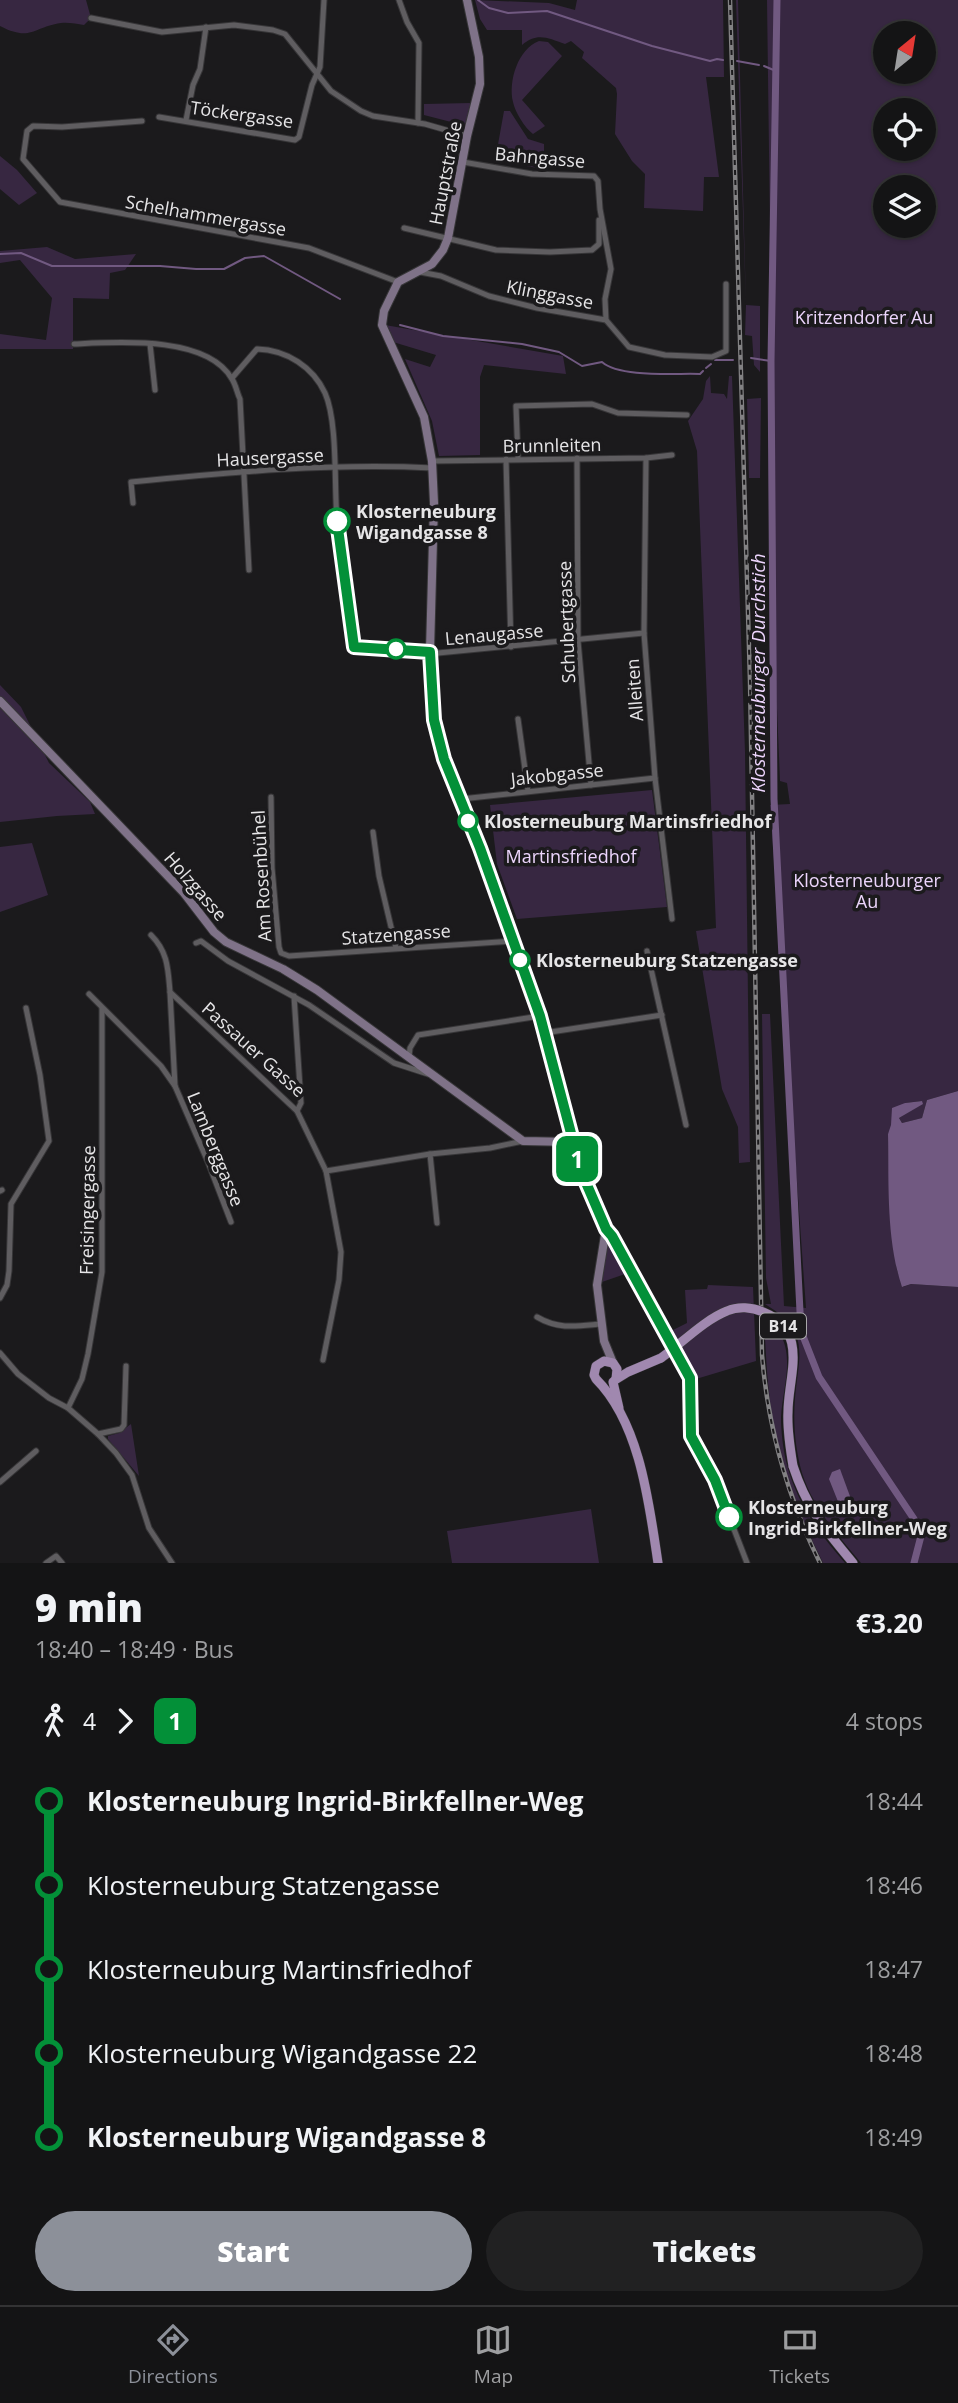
<!DOCTYPE html>
<html lang="en">
<head>
<meta charset="utf-8">
<style>
  :root { --surface:#141415; --page:#212122; --text:#f1f3f6; --muted:#9d9ea0; --line:#333334; --accent:#8c9099 }
  body { margin:0; font-family:"Open Sans",sans-serif; background:var(--page); color:var(--text); height:100vh; display:flex; flex-direction:column; font-size:26px; white-space:nowrap }
  * { box-sizing:border-box; margin:0 }
  p { font-size:23px; color:var(--muted) }
  .icon { flex:none; width:38px; height:38px; fill:none; stroke:currentColor; stroke-width:2; stroke-linecap:round; stroke-linejoin:round }
  .map { position:relative; height:1563px; overflow:hidden }
  .drawer { display:flex; flex-direction:column; background:var(--surface); flex:1 }
  .drawer>* { flex:none }
  .badge { padding:0 14px; border-radius:10px; font-size:24px; line-height:46px }
  .needle { width:46px; rotate:30deg }
  .fabs { position:absolute; left:873px; top:21px; display:grid; gap:14px }
  .fabs a { display:grid; place-items:center; width:63px; height:63px; border-radius:50%; background:var(--surface); box-shadow:0 2px 5px #0004,0 0 0 2px var(--line); font-size:35px }
  .map>.badge { position:absolute; translate:-50% -50%; box-shadow:0 0 0 4px #fff }
  .legs { display:flex; align-items:center; gap:10px; height:77px; padding:0 35px; font-size:23px }
  .legs p { margin-inline-start:auto }
  .headline { display:flex; align-items:center; justify-content:space-between; height:119px; padding:0 35px }
  h1 { font-size:38px; font-weight:800; line-height:52px }
  .action { display:flex; gap:14px; margin-top:auto; padding:14px 35px }
  .action a { flex:1; height:80px; border-radius:42px; background:var(--accent); color:#fff; font-size:28px; font-weight:800; line-height:80px; text-align:center }
  .action a+a { background:var(--page); color:var(--text) }
  ul { padding:0 35px; list-style:none }
  li { display:flex; align-items:center; gap:24px; height:84px; font-size:26px }
  li i { display:grid; place-items:center; width:10px; height:100%; margin:0 9px; background:currentColor }
  li i::after { content:''; width:18px; height:18px; margin:-9px; border:5px solid; border-radius:50%; background:var(--surface) }
  li p { margin-inline-start:auto }
  li:first-child i { background:linear-gradient(#0000 50%,currentColor 0) }
  li:last-child i { background:linear-gradient(currentColor 50%,#0000 0) }
  .menu { display:flex; justify-content:space-around; align-items:center; height:98px; border-top:2px solid var(--line); background:var(--surface); font-size:19px; color:var(--muted) }
  .menu a { display:grid; justify-items:center; gap:4px }
  .menu .selected { color:var(--accent) }
  .map>svg:first-child { display:block }
  .green { fill:#372741; fill-rule:evenodd }
  .water { fill:#715981 }
  .lines { fill:none; stroke-linecap:round; stroke-linejoin:round }
  .stream { stroke:#715981; stroke-width:2 }
  .canal { stroke:#715981; stroke-width:7 }
  .street-casing { stroke:#373638; stroke-width:7 }
  .secondary-casing { stroke:#373638; stroke-width:10 }
  .primary-casing { stroke:#373638; stroke-width:10 }
  .street { stroke:#5f5d60; stroke-width:5 }
  .secondary { stroke:#7f7288; stroke-width:8 }
  .primary { stroke:#a088af; stroke-width:9 }
  .rail-casing { stroke:#828183; stroke-width:4.5 }
  .rail { stroke:#1b1a1c; stroke-width:2; stroke-dasharray:5; stroke-linecap:butt }
  .primary-bridge-casing { stroke:#373638; stroke-width:10; stroke-linecap:butt }
  .primary-bridge { stroke:#a088af; stroke-width:9 }
  .line-1-casing { stroke:#fff; stroke-width:16 }
  .line-1 { stroke:#039038; stroke-width:10 }
  .stop-1-dot { fill:#fff; stroke:#039038; stroke-width:3.5 }
  .labels { text-anchor:middle; dominant-baseline:central; stroke-width:7; stroke-linejoin:round; paint-order:stroke }
  .shield { fill:#1b1a1c; stroke:#a9a8aa; stroke-width:2 }
  .shield-label { font-size:16px; font-weight:bold; fill:#e6e5e7 }
  .street-label { font-size:18px; fill:#e6e5e7; stroke:#1b1a1c }
  .park-label { font-size:18px; fill:#ecd5fc; stroke:#1b1a1c }
  .stop-label { font-size:18px; font-weight:bold; fill:#e6e5e7; stroke:#1b1a1c; text-anchor:start }
  .water-label { font-size:19px; font-style:italic; fill:#edd5fd; stroke:#1b1a1c }
</style>
</head>
<body>
<div class="map">
<svg width="958" height="1563" viewBox="0 0 958 1563">
  <rect width="100%" height="100%" fill="#1b1a1c"/>
  <g class="green">
    <path d="M0,0H86L91,18L84,25C77,24 68,22 61,23C33,27 31,42 0,26Z"/>
    <path d="M475,0L549,3L575,10L577,0H723L724,77H706L719,177H704L703,211L644,208L645,174L632,161L615,134L617,94L616,88L582,58L584,52L571,41L565,44C548,38 537,32 522,45V30H487L480,19Z"/>
    <path d="M736,0H738L746,305L760,306V372L754,365L752,336L745,335L746,305Z"/>
    <path d="M767,0H958V1091L927,1100L922,1118L902,1123L899,1118L922,1104V1101L905,1103L888,1134L890,1210L897,1270L903,1287L911,1284L958,1287V1563H861C838,1535 813,1508 802,1473C795,1448 793,1423 795,1398C799,1353 811,1332 765,1304H771L766,1278L762,1014H770L784,1306L806,1308L770,805L790,804L787,783L780,781L776,684ZM886,33H924V72H886ZM886,110H924V149H886ZM886,187H924V226H886Z"/>
    <path d="M539,41L548,42L562,56L522,100L545,126L533,134C525,128 515,112 513,102C508,81 518,49 539,41Z"/>
    <path d="M471,103L465,127L459,130L454,129L455,123L424,115V104Z"/>
    <path d="M504,111H510L528,139L544,144V169L495,161Z"/>
    <path d="M0,156L17,170L37,193L19,205L0,189Z"/>
    <path d="M47,247L75,259L136,254L125,270L110,273L109,299L73,298V349H0V334L46,340L52,298L20,260L0,263V251Z"/>
    <path d="M385,325L563,356L566,374L484,365L480,377V455L439,456L432,421L405,359L430,367L436,355L393,342Z"/>
    <path d="M710,376L711,393L724,394L727,399L729,376H732L745,752L750,1162L739,1163L738,1127L722,1089L696,931L716,928L697,451L688,421L703,399L706,381Z"/>
    <path d="M761,398L760,478H749L747,399Z"/>
    <path d="M0,685L21,707L49,763L90,802L95,814L57,816L0,822Z"/>
    <path d="M652,790L667,907L517,919L497,864L490,805Z"/>
    <path d="M32,843L48,895L0,912V847Z"/>
    <path d="M607,1234L628,1273L602,1282Z"/>
    <path d="M708,1285L753,1287L756,1361L696,1379L669,1332L687,1323L685,1290L707,1289Z"/>
    <path d="M764,1318C801,1342 783,1382 781,1417C781,1431 783,1448 786,1461C796,1502 818,1532 845,1563H823C801,1519 783,1474 774,1426C767,1391 766,1354 764,1318Z"/>
    <path d="M131,1424L139,1476L108,1439V1436L119,1433Z"/>
    <path d="M591,1509L599,1563H452L447,1531Z"/>
  </g>
  <g class="water">
    <path d="M958,1091V1287L911,1284L902,1287C886,1239 889,1184 888,1134L891,1125L892,1108L905,1103L922,1101L923,1104L899,1118L902,1123L922,1118L927,1100Z"/>
    <path d="M840,1469L851,1499L846,1505L839,1504L829,1479L832,1472Z"/>
  </g>
  <g class="lines">
    <g class="stream">
      <path d="M478,0L489,8L508,13L547,11L652,46L710,61L717,59L723,60"/>
      <path d="M737,61L759,65"/>
      <path d="M764,66L776,71"/>
      <path d="M0,254L21,253L52,266H160L196,269H224L245,258L264,256L340,299"/>
      <path d="M400,325L443,336L522,344L559,352L582,366L602,362C620,378 676,373 700,374L703,371"/>
      <path d="M751,358L771,361"/>
      <path d="M715,360H733"/>
      <path d="M706,368L711,364"/>
    </g>
    <path class="canal" d="M777,0L771,361L774,799L801,1331L819,1377L914,1519L921,1536L914,1563"/>
    <defs>
      <g id="street">
        <path d="M399,0L407,22L419,43L418,123"/>
        <path d="M91,18L162,32L234,25L273,30L285,34L331,91L361,111L373,116L425,124L467,136"/>
        <path d="M159,117L295,140L299,137L312,85L320,67L324,0"/>
        <path d="M186,120L193,85L200,69L206,27"/>
        <path d="M142,121L62,127L33,126L27,131L23,159L60,202L309,248L398,282"/>
        <path d="M463,162L532,174L594,176L598,181L600,209L611,269L605,299L606,320"/>
        <path d="M404,228L496,250L550,252L592,250L599,244V220"/>
        <path d="M420,272L441,276L489,296L537,308L606,320L629,347L665,355L712,357L726,351V284"/>
        <path d="M74,344C117,342 207,335 232,379C236,385 237,393 240,399L249,570"/>
        <path d="M150,344L155,390"/>
        <path d="M232,378L257,349C287,350 313,367 325,393C338,422 334,487 337,520C339,563 347,605 354,647L438,653L644,633"/>
        <path d="M577,458L578,641L591,785"/>
        <path d="M646,458L644,633L655,778L672,919"/>
        <path d="M506,459L511,647"/>
        <path d="M518,459L516,406L592,404L618,413L687,415"/>
        <path d="M432,461L646,458L672,455"/>
        <path d="M133,503L131,482C231,472 332,463 433,468"/>
        <path d="M518,719L528,791"/>
        <path d="M271,797L272,868L279,947L281,953L289,956L514,941"/>
        <path d="M461,799L655,778"/>
        <path d="M373,832L379,876L396,948"/>
        <path d="M151,935C168,952 168,969 170,992L297,1111L301,1103L294,996"/>
        <path d="M196,943L201,941L228,961L309,1005L394,1063L428,1074"/>
        <path d="M647,951L686,1125"/>
        <path d="M89,994L161,1066L175,1086L170,992"/>
        <path d="M544,1033L662,1015"/>
        <path d="M409,1057L410,1048L418,1035L540,1016"/>
        <path d="M175,1086L208,1162L231,1222"/>
        <path d="M297,1111L326,1171L341,1252L339,1280L323,1360"/>
        <path d="M430,1154L437,1223"/>
        <path d="M326,1171L430,1154L490,1148L523,1141"/>
        <path d="M0,1191L2,1190"/>
        <path d="M606,1230L613,1236L690,1378L691,1435L715,1480L747,1563"/>
        <path d="M0,1298L7,1285L9,1271L11,1204L49,1141L40,1075L26,1008"/>
        <path d="M537,1317C559,1330 578,1326 601,1324"/>
        <path d="M0,1353L18,1374L49,1398L68,1408L98,1434L116,1453L132,1475L149,1528L172,1563"/>
        <path d="M68,1408L82,1379L88,1354L102,1272V1008"/>
        <path d="M98,1434L121,1429L124,1425L126,1366"/>
        <path d="M0,1482L36,1451"/>
        <path d="M46,1563L56,1556L62,1563"/>
      </g>
      <g id="secondary">
        <path d="M467,0L479,57L480,84L467,136L448,238L443,250L432,264L398,282L384,311L382,325L424,417L432,461L434,503L430,651L434,720L444,759L480,848L540,1016L581,1171L606,1229L597,1285L604,1341L613,1363"/>
        <path d="M0,701L184,893L214,932L226,942L283,969L317,990L523,1141L572,1142"/>
      </g>
      <g id="primary">
        <path d="M616,1379L617,1369L613,1363L604,1361L596,1366L594,1375L596,1379C640,1423 649,1503 658,1563"/>
        <path d="M615,1380L628,1372L661,1358"/>
        <path d="M613,1382L619,1408"/>
        <path d="M793,1466C807,1509 825,1529 853,1563"/>
      </g>
    </defs>
    <use href="#street" class="street-casing"/>
    <use href="#secondary" class="secondary-casing"/>
    <use href="#primary" class="primary-casing"/>
    <use href="#street" class="street"/>
    <use href="#secondary" class="secondary"/>
    <use href="#primary" class="primary"/>
    <defs>
      <path id="rail" d="M730,0L750,681L762,1355C768,1429 787,1496 820,1563"/>
    </defs>
    <use href="#rail" class="rail-casing"/>
    <use href="#rail" class="rail"/>
    <defs>
      <path id="primary-bridge" d="M661,1358C681,1344 704,1320 727,1311C738,1306 752,1307 763,1312C810,1331 788,1376 788,1412C787,1430 790,1448 793,1466"/>
    </defs>
    <use href="#primary-bridge" class="primary-bridge-casing"/>
    <use href="#primary-bridge" class="primary-bridge"/>
  </g>
  <g class="lines">
    <defs>
      <path id="line-1" d="M337,521L354,647L430,652L434,720L444,759L480,848L540,1016L581,1171L606,1229L612,1236L690,1378L691,1436L715,1480L729,1517"/>
    </defs>
    <use href="#line-1" class="line-1-casing"/>
    <use href="#line-1" class="line-1"/>
  </g>
  <g class="stop-1-dot">
    <circle cx="337" cy="521" r="12"/>
    <circle cx="396" cy="649" r="9"/>
    <circle cx="468" cy="821" r="9"/>
    <circle cx="520" cy="960" r="9"/>
    <circle cx="729" cy="1517" r="12"/>
  </g>
  <g class="labels">
    <rect class="shield" x="760" y="1313.5" width="46" height="25" rx="5"/>
    <g class="shield-label">
      <text x="783" y="1326">B14</text>
    </g>
    <g class="street-label">
      <text transform="translate(242 114) rotate(8)">Töckergasse</text>
      <text transform="translate(540 157) rotate(5)">Bahngasse</text>
      <text transform="translate(445 173) rotate(-79)">Hauptstraße</text>
      <text transform="translate(206 215) rotate(10)">Schelhammergasse</text>
      <text transform="translate(550 294) rotate(11)">Klinggasse</text>
      <text transform="translate(552 445) rotate(-1)">Brunnleiten</text>
      <text transform="translate(270 457) rotate(-3)">Hausergasse</text>
      <text transform="translate(566 622) rotate(-92)">Schubertgasse</text>
      <text transform="translate(494 634) rotate(-5)">Lenaugasse</text>
      <text transform="translate(634 690) rotate(-94)">Alleiten</text>
      <text transform="translate(557 774) rotate(-6)">Jakobgasse</text>
      <text transform="translate(261 876) rotate(-93)">Am Rosenbühel</text>
      <text transform="translate(196 886) rotate(49)">Holzgasse</text>
      <text transform="translate(396 934) rotate(-4)">Statzengasse</text>
      <text transform="translate(254 1049) rotate(42)">Passauer Gasse</text>
      <text transform="translate(216 1149) rotate(68)">Lamberggasse</text>
      <text transform="translate(87 1210) rotate(-89)">Freisingergasse</text>
    </g>
    <g class="park-label">
      <text x="864" y="317">Kritzendorfer Au</text>
      <text x="571" y="856">Martinsfriedhof</text>
      <text x="867" y="880">Klosterneuburger<tspan x="867" dy="21">Au</tspan></text>
    </g>
    <g class="stop-label">
      <text x="356" y="511">Klosterneuburg<tspan x="356" dy="21">Wigandgasse 8</tspan></text>
      <text x="484" y="821">Klosterneuburg Martinsfriedhof</text>
      <text x="536" y="960">Klosterneuburg Statzengasse</text>
      <text x="748" y="1507">Klosterneuburg<tspan x="748" dy="21">Ingrid-Birkfellner-Weg</tspan></text>
    </g>
    <g class="water-label">
      <text transform="translate(758 673) rotate(-90)">Klosterneuburger Durchstich</text>
    </g>
  </g>
</svg>
<div class="fabs">
<a><svg class="needle" viewBox="-14 -14 28 28"><path d="M0-13l5 13h-10z" fill="#e53935"/><path d="M0 13l5-13h-10z" fill="#9d9ea0"/></svg></a>
<a><svg class="icon" aria-label="locate" viewBox="0 0 24 24"><circle cx="12" cy="12" r="6"/><path d="M12 2v4M12 18v4M2 12h4M18 12h4"/></svg></a>
<a><svg class="icon" aria-label="layers" viewBox="0 0 24 24"><path d="M12 4l9 5-9 5-9-5zM3 14l9 5 9-5"/></svg></a>
</div>
<b class="badge" style="left:577px;top:1159px;background:#039038;color:#fff">1</b>
</div>
<section class="drawer">
<div class="headline"><div><h1>9 min</h1><p>18:40 – 18:49 · Bus</p></div><b>€3.20</b></div>
<div class="legs"><svg class="icon" aria-label="walk" viewBox="0 0 24 24"><circle cx="13" cy="4" r="2"/><path d="M13 8l-2 6 4 7M11 14l-3 7M7 12l3-4h3l4 4"/></svg>4<svg class="icon" aria-label="forward" viewBox="0 0 24 24"><path d="M9 5l7 7-7 7"/></svg><b class="badge" style="background:#039038;color:#fff">1</b><p>4 stops</p></div>
<ul>
<li><i style="color:#039038"></i><b>Klosterneuburg Ingrid-Birkfellner-Weg</b><p>18:44</p></li>
<li><i style="color:#039038"></i><span>Klosterneuburg Statzengasse</span><p>18:46</p></li>
<li><i style="color:#039038"></i><span>Klosterneuburg Martinsfriedhof</span><p>18:47</p></li>
<li><i style="color:#039038"></i><span>Klosterneuburg Wigandgasse 22</span><p>18:48</p></li>
<li><i style="color:#039038"></i><b>Klosterneuburg Wigandgasse 8</b><p>18:49</p></li>
</ul>
<div class="action"><a>Start</a><a>Tickets</a></div>
</section>
<nav class="menu">
<a class="selected"><svg class="icon" aria-label="directions" viewBox="0 0 24 24"><path d="M12 3l9 9-9 9-9-9zM9 14v-3h6M13 9l2 2-2 2"/></svg>Directions</a>
<a><svg class="icon" aria-label="map" viewBox="0 0 24 24"><path d="M3 6l6-2 6 2 6-2v14l-6 2-6-2-6 2zM9 4v14M15 6v14"/></svg>Map</a>
<a><svg class="icon" aria-label="tickets" viewBox="0 0 24 24"><path d="M3 7h18v10H3zM15 7v10"/></svg>Tickets</a>
</nav>
</body>
</html>
